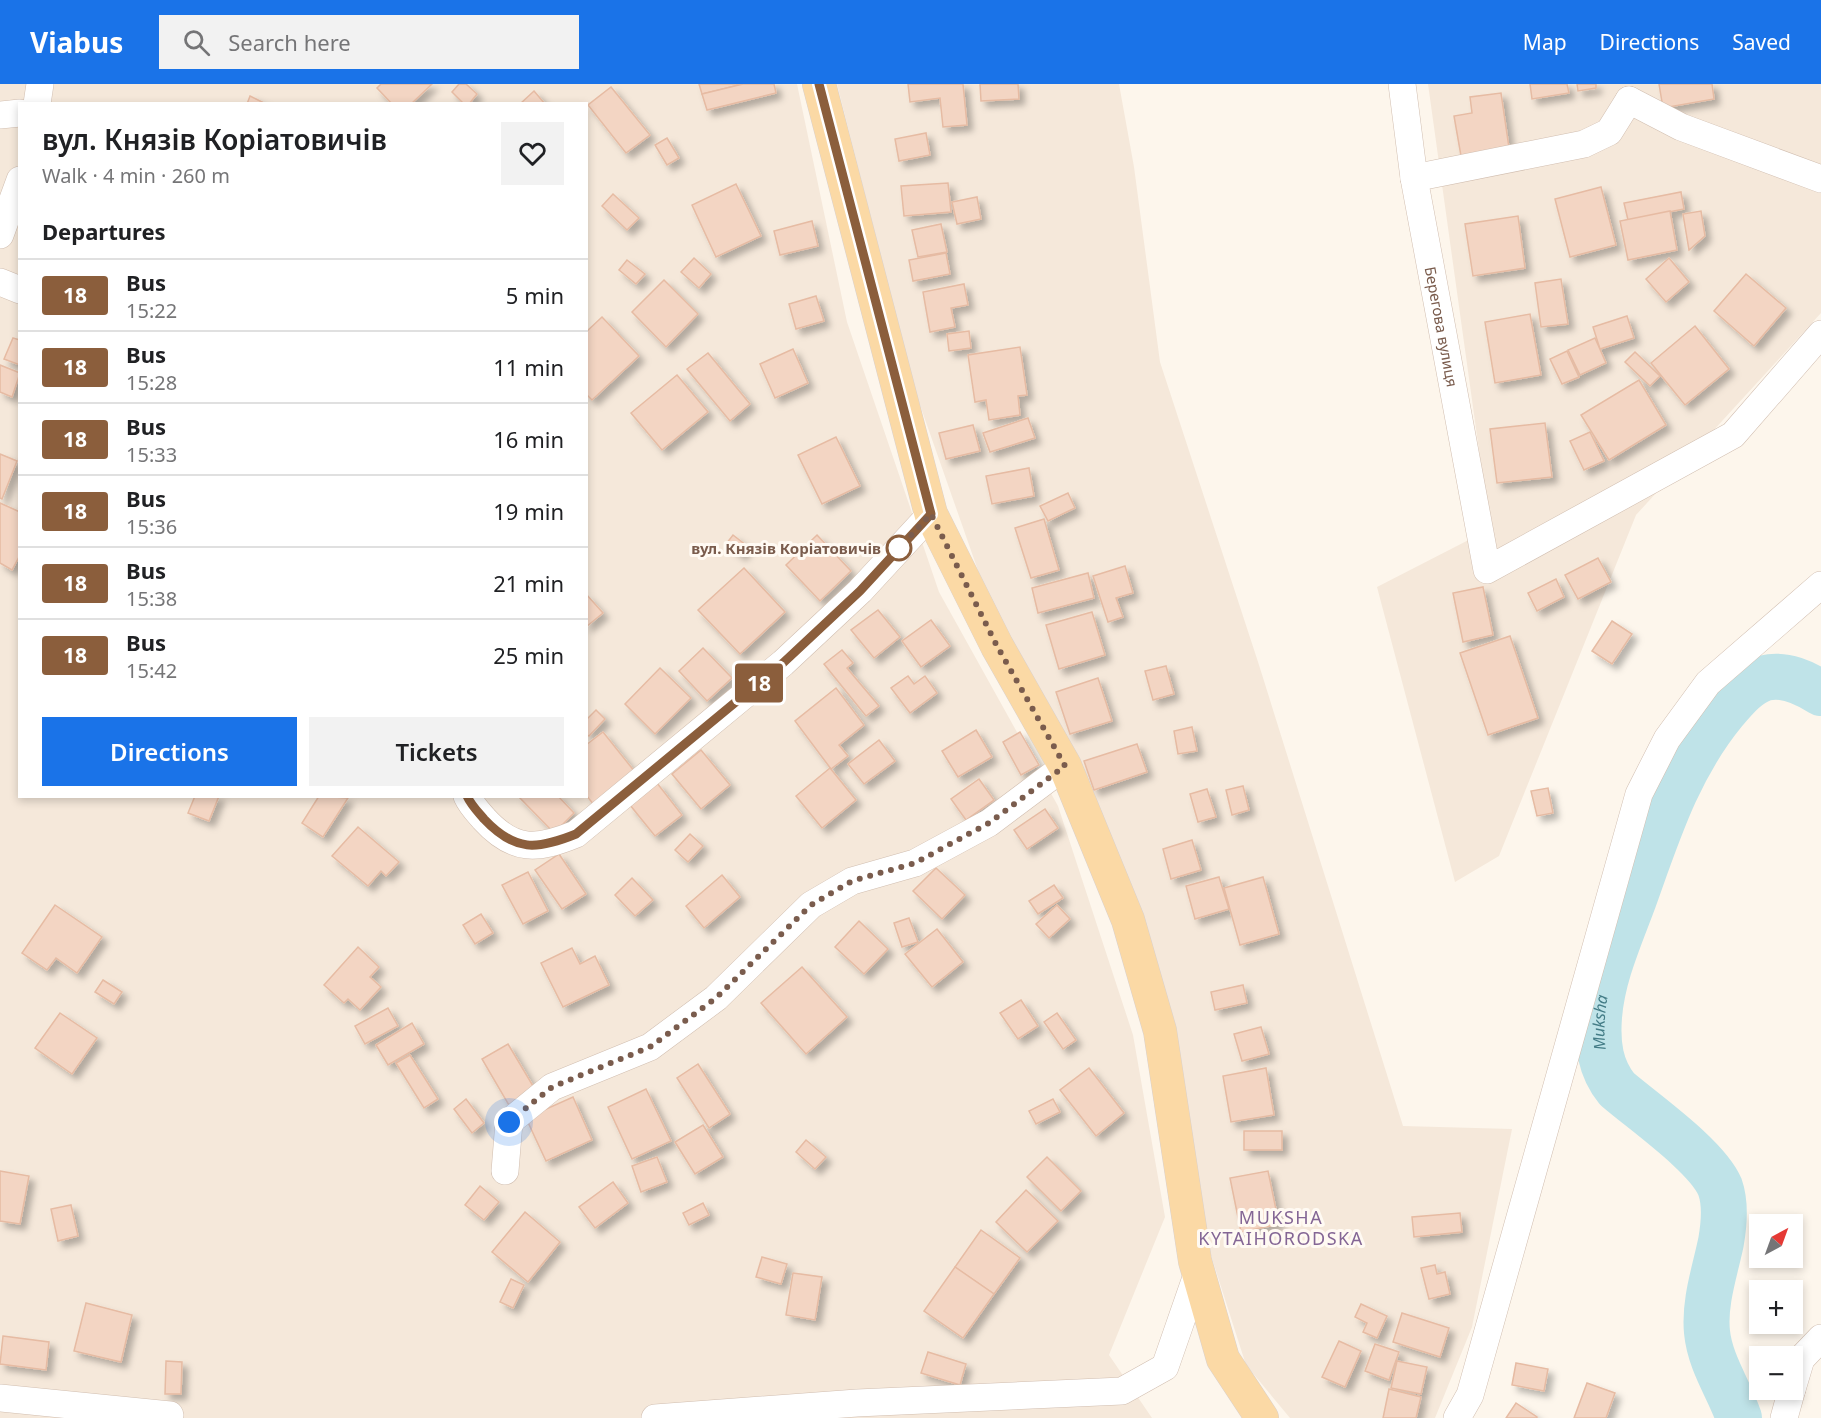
<!DOCTYPE html>
<html lang="en">
<head>
<meta charset="utf-8">
<style>
  :root { --surface:#fff; --page:#f2f2f2; --text:#202124; --muted:#757577; --line:#e0e0e0; --accent:#1a73e8 }
  body { margin:0; font-family:"Noto Sans",sans-serif; background:var(--page); color:var(--text); height:100vh; display:flex; flex-direction:column; font-size:22px; white-space:nowrap }
  * { box-sizing:border-box; margin:0 }
  p { font-size:20px; color:var(--muted) }
  .icon { flex:none; width:33px; height:33px; fill:none; stroke:currentColor; stroke-width:2; stroke-linecap:round; stroke-linejoin:round }
  .map { position:relative; flex:1; overflow:hidden }
  .sheet { position:absolute; left:18px; top:18px; width:570px; height:696px; display:flex; flex-direction:column; background:var(--surface); border-radius:0px; box-shadow:0 3px 9px #0003 }
  .sheet>* { flex:none }
  .badge { padding:0 12px; border-radius:4px; font-size:21px; line-height:39px }
  .needle { width:39px; rotate:41deg }
  .controls { position:absolute; left:1749px; top:1130px; display:grid; gap:12px }
  .controls a { display:grid; place-items:center; width:54px; height:54px; border-radius:0px; background:var(--surface); box-shadow:0 3px 9px #0003; font-size:30px }
  .you { position:absolute; width:30px; height:30px; margin:-15px; border:4px solid #fff; border-radius:50%; background:#1a73e8; box-shadow:0 0 0 9px #1a73e833 }
  .map>.badge { position:absolute; translate:-50% -50%; box-shadow:0 0 0 3px #fff }
  h2 { padding:0 24px; font-size:22px; line-height:54px }
  .round { display:grid; place-items:center; flex:none; width:63px; height:63px; border-radius:0px; background:var(--page) }
  .headline { display:flex; align-items:center; justify-content:space-between; height:102px; padding:0 24px }
  h1 { font-size:28px; font-weight:600; line-height:45px }
  .cta { display:flex; gap:12px; margin-top:auto; padding:12px 24px }
  .cta a { flex:1; height:69px; border-radius:0px; background:var(--accent); color:#fff; font-size:24px; font-weight:600; line-height:69px; text-align:center }
  .cta a+a { background:var(--page); color:var(--text) }
  ul { padding:0; list-style:none }
  li { display:flex; align-items:center; gap:18px; height:72px; padding:0 24px; border-top:2px solid var(--line) }
  li div { flex:1 }
  li b { display:block; font-size:22px }
  li em { font-style:normal }
  li .badge { min-width:66px; font-weight:700; text-align:center }
  header { display:flex; align-items:center; gap:36px; box-sizing:border-box; height:84px; padding:0 30px; background:var(--accent); color:#fff }
  header strong { font-size:28px }
  nav { display:flex; gap:33px; margin-inline-start:auto; font-size:21px }
  .search { width:420px; height:54px; background:var(--page); display:flex; align-items:center; gap:15px; box-sizing:border-box; padding:0 21px; border-radius:0px; color:var(--muted); font-size:22px }
  .map>svg:first-child { display:block }
  .residential { fill:#f5e8da; fill-rule:evenodd }
  .lines { fill:none; stroke-linecap:round; stroke-linejoin:round }
  .river { stroke:#bfe3e8; stroke-width:46 }
  .building { fill:#f3d5c3; stroke:#e6bba3; stroke-width:1.5; filter:url(#shadow) }
  .minor-casing { stroke:#d1beb0; stroke-width:28 }
  .major-casing { stroke:#dad1cd; stroke-width:34 }
  .minor { stroke:#fff; stroke-width:27 }
  .major { stroke:#fbd9a5; stroke-width:33 }
  .line-casing { stroke:#fff; stroke-width:14 }
  .line { stroke:#8b5e3c; stroke-width:9 }
  .walk { stroke:#7a5c4d; stroke-width:6; stroke-dasharray:0 10.8 }
  .stop-dot { fill:#fff; stroke:#8b5e3c; stroke-width:3 }
  .labels { text-anchor:middle; dominant-baseline:central; stroke-width:6; stroke-linejoin:round; paint-order:stroke }
  .street-label { font-size:15px; fill:#7a5c4d; stroke:#fffaf3 }
  .stop-label { font-size:15px; font-weight:bold; fill:#7a5c4d; stroke:#fffaf3; text-anchor:end }
  .water-label { font-size:16px; font-style:italic; fill:#437c86; stroke:#fffaf3 }
  .quarter-label { font-size:18px; letter-spacing:1.5px; fill:#846695; stroke:#fffaf3 }
</style>
</head>
<body>
<header>
<strong>Viabus</strong>
<div class="search"><svg class="icon" aria-label="search" viewBox="0 0 24 24"><circle cx="10" cy="10" r="6"/><path d="M15 15l6 6"/></svg>Search here</div>
<nav><a>Map</a><a>Directions</a><a>Saved</a></nav>
</header>
<div class="map">
<svg width="1821" height="1334" viewBox="0 0 1821 1334">
  <defs>
    <filter id="shadow"><feDropShadow dx="5.5" dy="5.5" stdDeviation="3" flood-color="#0004"/></filter>
  </defs>
  <rect width="100%" height="100%" fill="#fdf6ec"/>
  <g class="residential">
    <path d="M0,0H797L847,238L939,508L1058,722L1133,951L1165,1133L1109,1271L1152,1334H0ZM20,20H586V712H20Z"/>
    <path d="M837,0H1119L1134,83L1160,278L1259,581L1403,1042L1512,1045L1472,1243L1435,1334H1290L1246,1281L1208,1162L1174,944L994,532L914,304Z"/>
    <path d="M1428,0H1821V229L1636,431L1499,772L1455,798L1377,503L1490,445Z"/>
  </g>
  <g class="lines">
    <path class="river" id="s1" d="M1739,1334C1729,1305 1710,1279 1707,1248C1704,1218 1715,1187 1721,1158C1724,1141 1726,1120 1720,1103C1707,1072 1645,1029 1617,1005C1600,984 1597,960 1599,933C1602,892 1620,853 1634,815C1658,748 1678,684 1724,628C1735,615 1748,599 1765,594C1785,589 1805,599 1821,609"/>
  </g>
  <g class="building">
    <path d="M381,0H432L411,20H392L377,4Z"/>
    <path d="M459,0H466L477,10L469,20H464L452,8Z"/>
    <path d="M699,0H743L702,10Z"/>
    <path d="M743,0H774L776,9L707,26L702,10Z"/>
    <path d="M908,0H963L967,41L943,43L940,14L910,18Z"/>
    <path d="M980,0H1018L1019,15L981,17Z"/>
    <path d="M1530,0H1567L1569,9L1532,15Z"/>
    <path d="M1577,0H1596V4L1578,7Z"/>
    <path d="M1659,0H1712L1714,15L1663,24Z"/>
    <path d="M611,3L650,51L626,69L588,21Z"/>
    <path d="M534,7L545,20H520Z"/>
    <path d="M1501,9L1509,64L1461,72L1454,32L1472,29L1470,13Z"/>
    <path d="M250,12L266,20H247Z"/>
    <path d="M926,49L930,71L899,77L895,55Z"/>
    <path d="M667,54L679,74L667,81L655,61Z"/>
    <path d="M948,99L951,128L904,132L901,102Z"/>
    <path d="M736,100L761,152L716,173L692,121Z"/>
    <path d="M1601,103L1616,161L1570,173L1555,115Z"/>
    <path d="M1681,108L1684,125L1628,136L1624,119Z"/>
    <path d="M613,110L639,134L627,146L602,122Z"/>
    <path d="M977,113L981,135L957,140L952,118Z"/>
    <path d="M1670,127L1677,166L1628,176L1620,137Z"/>
    <path d="M1701,127L1705,152L1689,166L1683,130Z"/>
    <path d="M1518,132L1525,184L1473,192L1465,140Z"/>
    <path d="M812,137L818,162L780,171L774,147Z"/>
    <path d="M941,140L947,168L918,173L912,146Z"/>
    <path d="M946,169L950,190L913,197L909,176Z"/>
    <path d="M694,174L711,190L699,204L681,188Z"/>
    <path d="M1669,174L1689,198L1666,218L1646,195Z"/>
    <path d="M627,176L645,190L636,200L619,186Z"/>
    <path d="M1746,190L1786,224L1754,262L1714,227Z"/>
    <path d="M1561,195L1568,240L1541,243L1535,199Z"/>
    <path d="M664,196L698,230L666,263L632,228Z"/>
    <path d="M964,200L968,221L951,224L955,243L930,248L923,208Z"/>
    <path d="M816,212L824,237L796,245L789,220Z"/>
    <path d="M1530,230L1541,291L1495,299L1485,238Z"/>
    <path d="M1627,232L1634,254L1600,265L1593,243Z"/>
    <path d="M602,233L639,272L592,316L586,310V248Z"/>
    <path d="M1695,242L1729,285L1685,321L1651,279Z"/>
    <path d="M969,247L971,264L949,267L947,250Z"/>
    <path d="M13,254L20,256V281L4,275Z"/>
    <path d="M1595,254L1606,279L1580,291L1568,266Z"/>
    <path d="M1020,263L1027,311L1018,312L1020,331L989,336L986,316L975,318L968,271Z"/>
    <path d="M793,265L808,299L775,314L760,280Z"/>
    <path d="M1567,267L1579,293L1562,300L1550,275Z"/>
    <path d="M1635,268L1660,292L1650,302L1625,278Z"/>
    <path d="M708,269L750,320L730,337L687,285Z"/>
    <path d="M0,281L20,289L12,313L0,308Z"/>
    <path d="M677,291L708,328L662,366L631,329Z"/>
    <path d="M1639,296L1666,341L1609,376L1581,331Z"/>
    <path d="M1028,334L1035,354L990,368L983,349Z"/>
    <path d="M1545,339L1552,393L1497,399L1490,345Z"/>
    <path d="M973,341L980,367L946,375L939,349Z"/>
    <path d="M1590,348L1604,377L1584,386L1570,357Z"/>
    <path d="M836,353L860,402L822,420L798,371Z"/>
    <path d="M0,370L17,377L2,415L0,414Z"/>
    <path d="M1029,384L1034,412L992,420L986,392Z"/>
    <path d="M1068,409L1075,424L1048,437L1040,422Z"/>
    <path d="M0,419L20,428V471L12,486L0,479Z"/>
    <path d="M1044,435L1059,486L1031,494L1015,444Z"/>
    <path d="M733,451L747,462L741,471L726,460Z"/>
    <path d="M817,451L851,487L820,517L786,481Z"/>
    <path d="M1598,474L1611,498L1578,515L1565,491Z"/>
    <path d="M1125,482L1133,509L1116,514L1123,533L1108,538L1093,492Z"/>
    <path d="M744,484L785,528L740,570L698,526Z"/>
    <path d="M1088,489L1094,514L1038,529L1032,504Z"/>
    <path d="M1556,495L1564,513L1537,527L1528,509Z"/>
    <path d="M1483,503L1493,551L1463,558L1453,509Z"/>
    <path d="M586,510L603,529L586,543Z"/>
    <path d="M878,526L900,553L874,574L851,546Z"/>
    <path d="M1092,528L1105,571L1059,585L1046,541Z"/>
    <path d="M931,536L950,562L921,583L902,557Z"/>
    <path d="M1612,537L1632,550L1612,580L1592,567Z"/>
    <path d="M1510,552L1538,634L1488,651L1460,569Z"/>
    <path d="M703,564L732,594L707,617L679,587Z"/>
    <path d="M842,566L853,579L847,584L879,622L866,632L824,580Z"/>
    <path d="M1166,582L1174,610L1153,616L1145,587Z"/>
    <path d="M660,584L691,614L655,650L625,620Z"/>
    <path d="M908,592L914,600L925,592L937,609L910,629L891,604Z"/>
    <path d="M1098,594L1112,637L1070,650L1056,608Z"/>
    <path d="M836,604L864,641L839,661L848,672L831,685L795,637Z"/>
    <path d="M596,626L605,635L589,652L586,650V636Z"/>
    <path d="M1192,643L1197,667L1178,670L1174,647Z"/>
    <path d="M976,646L992,673L958,693L942,667Z"/>
    <path d="M603,648L635,688L594,721L586,711V661Z"/>
    <path d="M1020,648L1039,681L1021,691L1003,658Z"/>
    <path d="M879,656L895,677L864,700L848,680Z"/>
    <path d="M1137,660L1147,688L1094,706L1084,677Z"/>
    <path d="M701,666L730,701L701,725L672,690Z"/>
    <path d="M830,684L856,716L822,744L796,712Z"/>
    <path d="M979,695L994,716L966,736L951,715Z"/>
    <path d="M657,699L682,731L655,752L630,721Z"/>
    <path d="M1243,702L1249,726L1232,731L1226,706Z"/>
    <path d="M1548,704L1553,729L1537,732L1531,707Z"/>
    <path d="M1207,705L1216,733L1198,738L1190,710Z"/>
    <path d="M195,712H219L209,737L188,729Z"/>
    <path d="M319,712L348,714L323,753L302,739Z"/>
    <path d="M518,712H558L574,729L554,749Z"/>
    <path d="M1045,725L1058,744L1027,765L1014,746Z"/>
    <path d="M358,743L399,778L386,792L381,787L368,802L332,772Z"/>
    <path d="M690,750L703,762L688,778L675,766Z"/>
    <path d="M1192,756L1201,786L1171,795L1163,765Z"/>
    <path d="M559,770L586,810L562,825L535,786Z"/>
    <path d="M936,784L965,811L942,835L913,807Z"/>
    <path d="M528,788L548,827L523,840L502,801Z"/>
    <path d="M722,791L740,813L704,844L686,822Z"/>
    <path d="M1219,793L1229,825L1195,835L1186,802Z"/>
    <path d="M1263,793L1279,850L1240,861L1224,804Z"/>
    <path d="M632,794L653,816L635,832L615,811Z"/>
    <path d="M1054,801L1063,814L1038,830L1029,817Z"/>
    <path d="M55,821L102,853L77,889L56,874L47,886L22,869Z"/>
    <path d="M1057,821L1070,835L1049,854L1036,840Z"/>
    <path d="M481,830L493,849L475,860L463,841Z"/>
    <path d="M909,834L918,858L902,863L894,839Z"/>
    <path d="M859,837L888,865L864,890L835,863Z"/>
    <path d="M937,845L963,878L932,903L905,870Z"/>
    <path d="M358,863L379,883L370,893L381,903L360,926L348,915L344,919L324,901Z"/>
    <path d="M572,864L580,880L595,872L609,901L563,923L541,879Z"/>
    <path d="M802,883L847,933L806,970L761,919Z"/>
    <path d="M103,896L122,908L114,920L95,908Z"/>
    <path d="M1243,901L1247,919L1215,926L1211,908Z"/>
    <path d="M1021,916L1038,942L1018,955L1000,929Z"/>
    <path d="M388,924L398,942L365,960L355,942Z"/>
    <path d="M60,929L97,954L72,990L35,964Z"/>
    <path d="M1057,929L1076,956L1063,965L1044,938Z"/>
    <path d="M412,939L424,960L388,981L376,961Z"/>
    <path d="M1261,943L1269,970L1242,977L1234,950Z"/>
    <path d="M508,960L536,1007L510,1023L482,975Z"/>
    <path d="M410,971L438,1015L424,1024L396,979Z"/>
    <path d="M698,980L730,1030L709,1044L677,994Z"/>
    <path d="M1089,984L1124,1029L1096,1052L1060,1006Z"/>
    <path d="M1266,984L1274,1031L1231,1038L1223,992Z"/>
    <path d="M646,1005L671,1057L632,1075L608,1023Z"/>
    <path d="M573,1013L592,1056L546,1077L526,1034Z"/>
    <path d="M466,1015L484,1039L472,1049L454,1025Z"/>
    <path d="M1053,1015L1060,1028L1036,1040L1029,1027Z"/>
    <path d="M703,1041L723,1073L695,1090L675,1058Z"/>
    <rect x="1244" y="1047" width="38" height="19"/>
    <path d="M806,1056L826,1073L815,1085L796,1068Z"/>
    <path d="M657,1073L667,1098L641,1108L632,1082Z"/>
    <path d="M1047,1073L1081,1107L1061,1127L1027,1093Z"/>
    <path d="M0,1087L29,1092L20,1140L0,1137Z"/>
    <path d="M1268,1087L1279,1140L1241,1148L1230,1094Z"/>
    <path d="M613,1098L628,1119L595,1144L579,1123Z"/>
    <path d="M480,1102L499,1118L484,1136L465,1121Z"/>
    <path d="M1026,1106L1058,1137L1027,1168L996,1138Z"/>
    <path d="M703,1119L709,1131L689,1141L683,1129Z"/>
    <path d="M71,1121L78,1152L58,1157L51,1125Z"/>
    <path d="M525,1128L560,1158L528,1198L492,1168Z"/>
    <path d="M1460,1129L1462,1148L1414,1153L1412,1133Z"/>
    <path d="M981,1146L1020,1174L994,1210L955,1183Z"/>
    <path d="M762,1173L787,1180L781,1200L756,1193Z"/>
    <path d="M1435,1181L1437,1190L1445,1188L1450,1210L1429,1215L1421,1184Z"/>
    <path d="M955,1183L994,1210L963,1254L924,1227Z"/>
    <path d="M793,1189L822,1193L815,1236L786,1231Z"/>
    <path d="M511,1195L524,1201L513,1224L500,1218Z"/>
    <path d="M86,1219L132,1231L121,1278L74,1267Z"/>
    <path d="M1361,1220L1387,1232L1377,1254L1363,1248L1367,1239L1355,1233Z"/>
    <path d="M1402,1229L1449,1244L1440,1273L1393,1258Z"/>
    <path d="M3,1252L49,1258L46,1286L0,1280Z"/>
    <path d="M1339,1257L1361,1267L1345,1303L1322,1293Z"/>
    <path d="M1375,1260L1399,1268L1389,1296L1365,1287Z"/>
    <path d="M928,1268L966,1280L960,1301L921,1289Z"/>
    <path d="M166,1277L182,1278L181,1310H165Z"/>
    <path d="M1397,1277L1427,1283L1421,1310L1391,1304Z"/>
    <path d="M1516,1279L1548,1285L1544,1307L1512,1301Z"/>
    <path d="M1587,1299L1615,1309L1606,1334H1574Z"/>
    <path d="M1389,1305L1421,1313L1416,1334H1383Z"/>
    <path d="M1516,1319L1537,1333V1334H1506Z"/>
  </g>
  <g class="lines">
    <defs>
      <g id="minor">
        <path id="s2" d="M1402,0L1414,94L1487,486L1733,351L1821,250"/>
        <path d="M1629,16L1681,43L1821,95"/>
        <path d="M37,20L40,0"/>
        <path d="M0,31L20,29"/>
        <path d="M1414,94L1584,60L1609,48L1629,16"/>
        <path d="M0,151L20,96"/>
        <path d="M0,198L20,206"/>
        <path d="M467,712C471,721 478,728 484,735C514,768 537,766 576,750L783,579L860,507L931,430"/>
        <path d="M505,1087L509,1038L552,1003L650,963L716,914L811,821L852,797L915,779L989,739L1065,682"/>
        <path d="M1792,1305L1801,1275L1821,1254"/>
        <path d="M0,1314L170,1331"/>
        <path d="M655,1334L857,1319L1122,1307L1165,1283L1198,1188"/>
        <path d="M1457,1334L1470,1311L1639,710L1667,655L1708,599L1821,501"/>
        <path d="M1784,1334L1792,1305"/>
      </g>
      <path id="major" d="M819,0L931,430L997,562L1065,682L1128,836L1160,947L1195,1177L1223,1275L1262,1334"/>
    </defs>
    <use href="#minor" class="minor-casing"/>
    <use href="#major" class="major-casing"/>
    <use href="#minor" class="minor"/>
    <use href="#major" class="major"/>
  </g>
  <g class="lines">
    <defs>
      <path id="line" d="M467,712C471,721 478,728 484,735C515,768 537,766 576,750L783,579L860,507L931,430L819,0"/>
    </defs>
    <use href="#line" class="line-casing"/>
    <use href="#line" class="line"/>
    <path class="walk" d="M509,1038L552,1003L650,963L716,914L811,821L852,797L915,779L989,739L1065,682L997,562L931,430L899,464"/>
  </g>
  <circle class="stop-dot" cx="899" cy="464" r="12"/>
  <g class="labels">
    <g class="street-label">
      <text stroke="none"><textPath href="#s2" startOffset="246">Берегова вулиця</textPath></text>
    </g>
    <g class="stop-label">
      <text x="881" y="464">вул. Князів Коріатовичів</text>
    </g>
    <g class="water-label">
      <text stroke="none"><textPath href="#s1" startOffset="453">Muksha</textPath></text>
    </g>
    <g class="quarter-label">
      <text x="1281" y="1133">MUKSHA<tspan x="1281" dy="21">KYTAIHORODSKA</tspan></text>
    </g>
  </g>
</svg>
<div class="controls">
<a><svg class="needle" viewBox="-14 -14 28 28"><path d="M0-13l5 13h-10z" fill="#e53935"/><path d="M0 13l5-13h-10z" fill="#757577"/></svg></a>
<a>+</a>
<a>−</a>
</div>
<div class="you" style="left:509px;top:1038px"></div>
<b class="badge" style="left:759px;top:599px;background:#8b5e3c;color:#fff">18</b>
<section class="sheet">
<div class="headline"><div><h1>вул. Князів Коріатовичів</h1><p>Walk · 4 min · 260 m</p></div><a class="round"><svg class="icon" aria-label="heart" viewBox="0 0 24 24"><path d="M12 20l-8-8c-3-5 5-10 8-4 3-6 11-1 8 4z"/></svg></a></div>
<h2>Departures</h2>
<ul>
<li><span class="badge" style="background:#8b5e3c;color:#fff">18</span><div><b>Bus</b><p>15:22</p></div><em>5 min</em></li>
<li><span class="badge" style="background:#8b5e3c;color:#fff">18</span><div><b>Bus</b><p>15:28</p></div><em>11 min</em></li>
<li><span class="badge" style="background:#8b5e3c;color:#fff">18</span><div><b>Bus</b><p>15:33</p></div><em>16 min</em></li>
<li><span class="badge" style="background:#8b5e3c;color:#fff">18</span><div><b>Bus</b><p>15:36</p></div><em>19 min</em></li>
<li><span class="badge" style="background:#8b5e3c;color:#fff">18</span><div><b>Bus</b><p>15:38</p></div><em>21 min</em></li>
<li><span class="badge" style="background:#8b5e3c;color:#fff">18</span><div><b>Bus</b><p>15:42</p></div><em>25 min</em></li>
</ul>
<div class="cta"><a>Directions</a><a>Tickets</a></div>
</section>
</div>
</body>
</html>
